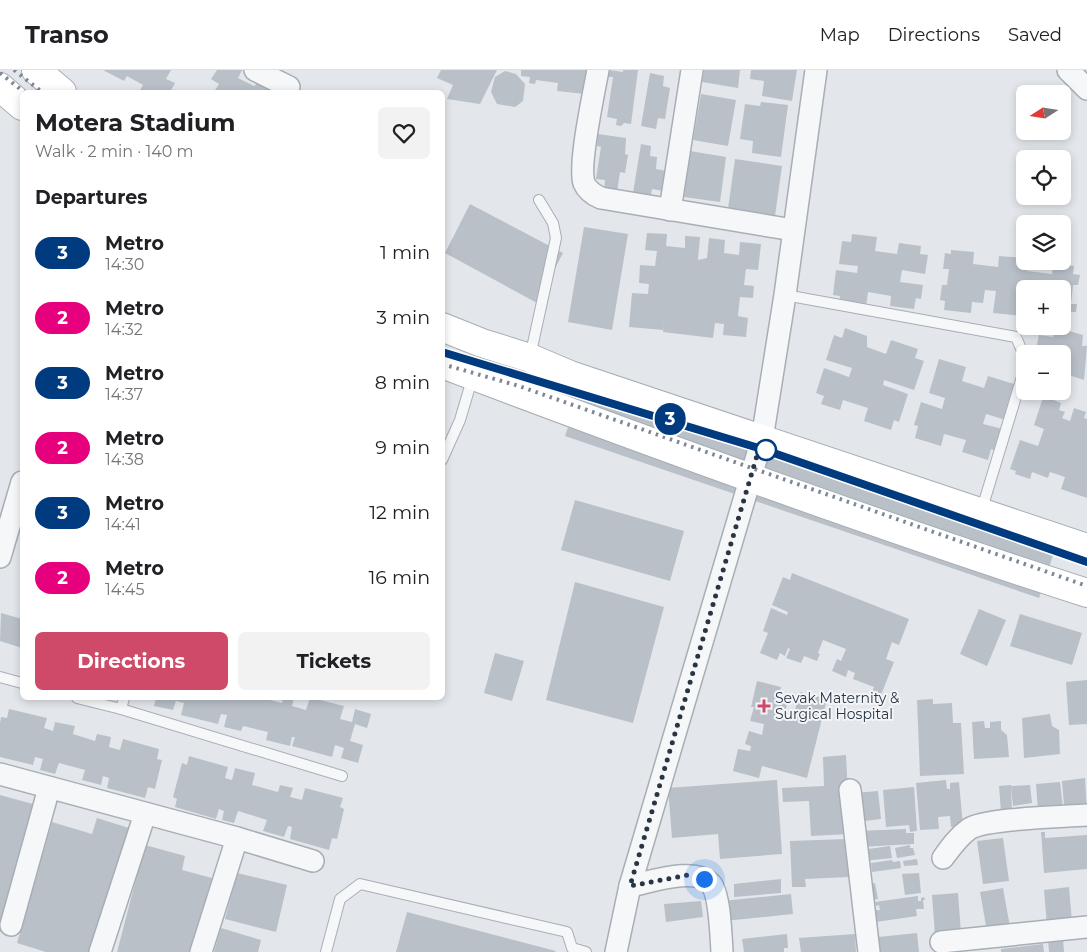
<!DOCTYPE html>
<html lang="en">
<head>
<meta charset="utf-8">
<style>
  :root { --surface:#fff; --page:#f2f2f2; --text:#202124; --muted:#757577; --line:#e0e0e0; --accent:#cf4968 }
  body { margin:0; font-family:Montserrat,sans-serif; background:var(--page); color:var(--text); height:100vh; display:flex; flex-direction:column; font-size:19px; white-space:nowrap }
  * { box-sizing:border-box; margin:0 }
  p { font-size:16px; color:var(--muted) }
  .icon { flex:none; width:28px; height:28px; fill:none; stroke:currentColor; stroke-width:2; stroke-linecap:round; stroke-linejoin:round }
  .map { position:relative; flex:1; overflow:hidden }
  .side { position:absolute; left:20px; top:20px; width:425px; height:610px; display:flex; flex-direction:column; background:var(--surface); border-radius:8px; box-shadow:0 2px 8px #0003 }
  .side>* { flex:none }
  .badge { padding:0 10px; border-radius:16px; font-size:18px; line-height:32px }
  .needle { width:32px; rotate:258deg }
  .fabs { position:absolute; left:1016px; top:15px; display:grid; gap:10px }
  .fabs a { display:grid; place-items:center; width:55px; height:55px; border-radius:8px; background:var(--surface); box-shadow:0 2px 8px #0003; font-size:25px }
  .you { position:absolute; width:25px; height:25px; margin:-12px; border:4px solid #fff; border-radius:50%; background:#1a73e8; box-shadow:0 0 0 8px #1a73e833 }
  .map>.badge { position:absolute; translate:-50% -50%; box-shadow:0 0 0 2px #fff }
  h2 { padding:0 15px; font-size:19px; line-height:45px }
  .round { display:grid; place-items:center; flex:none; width:52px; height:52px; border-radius:8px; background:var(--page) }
  .overview { display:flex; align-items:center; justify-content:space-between; height:85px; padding:0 15px }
  h1 { font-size:24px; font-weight:700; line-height:38px }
  .action { display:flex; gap:10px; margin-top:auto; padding:10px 15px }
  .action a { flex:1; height:58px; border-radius:8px; background:var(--accent); color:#fff; font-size:20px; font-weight:700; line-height:58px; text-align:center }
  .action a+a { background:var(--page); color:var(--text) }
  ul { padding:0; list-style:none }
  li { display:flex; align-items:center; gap:15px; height:65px; padding:0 15px }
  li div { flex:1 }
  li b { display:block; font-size:19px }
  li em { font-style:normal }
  li .badge { min-width:55px; font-weight:700; text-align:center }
  header { display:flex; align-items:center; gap:30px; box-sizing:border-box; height:70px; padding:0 25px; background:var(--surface); border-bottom:1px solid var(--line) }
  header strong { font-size:24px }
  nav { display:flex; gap:28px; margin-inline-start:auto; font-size:18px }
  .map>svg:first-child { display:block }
  .building { fill:#bac0c8 }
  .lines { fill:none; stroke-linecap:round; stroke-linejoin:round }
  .lane-casing { stroke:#a8aeb5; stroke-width:12 }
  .street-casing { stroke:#a8aeb5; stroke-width:24 }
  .secondary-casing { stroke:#a8aeb5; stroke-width:30 }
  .lane { stroke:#f6f7f9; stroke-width:10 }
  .street { stroke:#f6f7f9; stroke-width:21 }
  .secondary { stroke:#fff; stroke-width:28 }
  .rail { stroke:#7c8795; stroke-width:4; stroke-dasharray:2.5 5; stroke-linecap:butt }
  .line-casing { stroke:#fff; stroke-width:11 }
  .line { stroke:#003b80; stroke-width:8 }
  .walk { stroke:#2a3543; stroke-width:5; stroke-dasharray:0 9 }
  .stop-dot { fill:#fff; stroke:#003b80; stroke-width:2.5 }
  .poi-dot { fill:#cf4968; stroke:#f3f5f8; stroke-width:2 }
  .labels { text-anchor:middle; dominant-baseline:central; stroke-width:4; stroke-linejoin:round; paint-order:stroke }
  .poi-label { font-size:14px; fill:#2a3543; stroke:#f3f5f8; text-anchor:start }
</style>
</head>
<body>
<header>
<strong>Transo</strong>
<nav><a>Map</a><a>Directions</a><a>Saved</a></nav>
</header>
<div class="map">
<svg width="1087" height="882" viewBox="0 0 1087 882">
  <rect width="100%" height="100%" fill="#e3e7eb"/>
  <g class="building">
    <path d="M103,0H171L166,9L175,13L170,22H139L143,15L127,6L124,11Z"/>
    <path d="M217,0H242L238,8L254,16L260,11L276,19L274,22H214L219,14L211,9Z"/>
    <path d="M441,0H497L480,34L447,29L453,15L437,8Z"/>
    <path d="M521,0H588L585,24L557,21L558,13L536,10L535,14L529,13L530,7L521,6Z"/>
    <path d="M609,0L623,2V0H638L631,54L624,53L621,56L616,55L617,49L607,47L613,7H608Z"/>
    <path d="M704,0H740L738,18L702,12Z"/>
    <path d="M751,0H797L792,31L762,26L764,11L750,9Z"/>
    <path d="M505,1L516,4L525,14L523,31L515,37L497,34L491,22L495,7Z"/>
    <path d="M650,3L664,6L663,16L670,18L665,49L658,48L656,59L641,56Z"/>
    <path d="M701,24L736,30L728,76L693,70Z"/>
    <path d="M761,32L788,35L781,87L752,83L753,71L740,69L745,34L760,36Z"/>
    <path d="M598,64L626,68L625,84L628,85L625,103L620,102L617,122L604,120L605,110L596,109L601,77L597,76Z"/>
    <path d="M641,74L651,76L650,86L657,87L656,99L667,101L663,121L652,119L650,132L632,129Z"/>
    <path d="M690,81L726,87L720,132L684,127Z"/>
    <path d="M735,89L782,96L775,146L728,139Z"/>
    <path d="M470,134L563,183L537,233L445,183Z"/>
    <path d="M584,157L628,164L612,260L568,252Z"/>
    <path d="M647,163L667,164L666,176L685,178V166L700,167L698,190L707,188L709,168L725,170L724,183L739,185L740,172L761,174L758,200L746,199L744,215L754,216L753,228L740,227L738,246L748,248L746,267L723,265L724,254L715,253L713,268L663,262L664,249L663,260L629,257L632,223L648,224L649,214L639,213L640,195L655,196L657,181L645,180Z"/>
    <path d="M852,164L877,167L875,181L897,184L899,173L921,176L920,184L928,185L925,204L902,200L900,212L923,215L921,229L916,228L914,239L890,236L891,226L868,222L866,236L839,233L840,226L833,225L836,200L857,203L858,196L839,194L842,171L851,172Z"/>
    <path d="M951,180L974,182L973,194L998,197L999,186L1025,188V191H1029L1027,201L1052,204L1053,194L1074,196L1073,204L1080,205L1078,215H1073L1071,234H1077L1076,242H1071L1070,252L1062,251V219H1025L1024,246L993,243L996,221L985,220L983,233L972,232L971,243L944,240L945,231L940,230L942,215H947L949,199H943L945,183L951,184Z"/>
    <path d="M1055,257L1083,265L1082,276H1087L1084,310L1062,303V284H1035L1039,265L1053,267Z"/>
    <path d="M845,258L867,266V277L886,284L891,270L918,279L915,288L924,291L914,320L884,310L883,315L908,324L899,352L894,350L891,360L864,351L868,338L843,330L840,340L821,334L824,326L816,323L824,298L849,307L852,298L826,290L834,265L842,268Z"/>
    <path d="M939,289L966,297L962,311L984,318L988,306L1014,314L1011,325L1017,327L1009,351L986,344L983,354L1003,359L996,381L991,379L988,390L962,382L966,370L944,364L941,376L915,368L918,356L914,355L921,332L942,339L945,328L929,323Z"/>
    <path d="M589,296L1062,458L1039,528L565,366Z"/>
    <path d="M1045,321L1053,323L1051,329L1061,333L1059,340L1065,342L1062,348L1070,351L1074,338L1086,342L1084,348L1087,349V428L1061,419L1065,407L1050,402L1048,408L1032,402L1030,409L1015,404L1016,401L1010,399L1020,370L1038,376L1044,359L1034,355Z"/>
    <path d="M575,430L684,461L670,511L561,480Z"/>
    <path d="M792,503L909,549L899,575L892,572L886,589L894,592L881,625L872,622L874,617L853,609L855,603L848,600L846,607L832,601L837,589L841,591L846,579L823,570L818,583L820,584L817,591L804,586L801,593L786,588L790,579L788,578L785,586L780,583L777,590L760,583L768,563L763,561L771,538L787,545L788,542L772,535L783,507L790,510Z"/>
    <path d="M575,512L664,537L633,653L546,630Z"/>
    <path d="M979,539L1006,550L987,596L960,584Z"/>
    <path d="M1,543L22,549V578L0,571Z"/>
    <path d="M1020,544L1082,563L1072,595L1010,576Z"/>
    <path d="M495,583L524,591L512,631L484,623Z"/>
    <path d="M1087,610V654L1069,655L1066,612Z"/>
    <path d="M757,611L781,617L778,628L788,631L784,645L793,647L800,622L827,629L807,708L762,696L759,708L733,701L738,679L750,681L751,676L745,674L749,661L762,665L764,654L750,651L754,637H751Z"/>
    <path d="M156,628H262L282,633L283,628H294L292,636L306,640L310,628H312L344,636L340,649L352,652L355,639L371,644L367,658L355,654L350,671L363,675L358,693L341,688L344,678L335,675L332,687L292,676L295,667H292L290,676L266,670L268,662L243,656L241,661L224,657L227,645L221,644L218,654L181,645L184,633L176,631L173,640L154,636Z"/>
    <path d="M933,629V634L952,633L953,653H961L964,704L920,706L917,630Z"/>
    <path d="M9,639L47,648L44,658L53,661L55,652L75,656L73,664L95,671L97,664L111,667L109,677L120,680L123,669L159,679L157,689L162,690L155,719L148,717L145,728L107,718L109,708L103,706L101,715L82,710L85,700L59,693L55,704L40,700L43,689L35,687L33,695L0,687V653L1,647L7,648Z"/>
    <path d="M1050,644L1052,656L1059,660L1060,684L1024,688L1022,648Z"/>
    <path d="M984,651L985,658H990V652L1001,651V660L1007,665L1009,687L974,689L972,652Z"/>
    <path d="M846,685L850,764L811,766L809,731L783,732L782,718L824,716L823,687Z"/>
    <path d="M189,686L228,697L225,708L232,710L235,698L255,703L252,715L278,722L280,715L293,718L290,727L302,730L305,718L343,728L340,737L344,739L337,769L332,768L329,780L290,769L292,757L288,756L284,767L263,761L267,750L238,741L234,753L222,750L224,741L219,739L216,749L175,737L177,729L173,727L182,693L187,695Z"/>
    <path d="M1085,708L1087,742L1075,743L1074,734L1064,735L1062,711Z"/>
    <path d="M777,710L782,784L720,789L718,764L672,768L668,718Z"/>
    <path d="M946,710L947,719H950V713L959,712L963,756L951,757L950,746L938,747L939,759L920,760L916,713Z"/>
    <path d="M1060,712L1063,738L1038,740L1036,714Z"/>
    <path d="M1011,715L1012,741L1001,742L999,716Z"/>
    <path d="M1030,715L1032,733L1013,736L1011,716Z"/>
    <path d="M914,717L917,761L910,762L909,755L886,757L883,720Z"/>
    <path d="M878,721L881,749L857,752L854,723Z"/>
    <path d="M0,725L33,734L1,862H0Z"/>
    <path d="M97,748L129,758L93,882H46L17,873L52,752L92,764Z"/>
    <path d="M906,759V763H914V774L859,777L858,761Z"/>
    <path d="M1041,762H1045V768L1087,765V799L1044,803Z"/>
    <path d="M1003,768L1009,811L983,814L977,771Z"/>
    <path d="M847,769L849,807L805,809L806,817H792L790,771Z"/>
    <path d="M145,775L185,786L182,800L212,808L192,882H117Z"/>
    <path d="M910,775V778H913L915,785L897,788L895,778Z"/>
    <path d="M890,776L892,788L862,791L861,780Z"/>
    <path d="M917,789L918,795L904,796L903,791Z"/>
    <path d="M892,790L893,792L900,791L901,798L872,802L871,793Z"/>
    <path d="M237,803L287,815L276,862L225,849Z"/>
    <path d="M919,803L921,823L905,825L902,804Z"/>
    <path d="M781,809V823L734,827V814Z"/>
    <path d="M875,813L878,829L866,831L864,815Z"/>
    <path d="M1069,817L1072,852L1047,855L1044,820Z"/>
    <path d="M1003,818L1010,857L987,861L980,822Z"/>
    <path d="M958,823L961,863L935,865L932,825Z"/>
    <path d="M791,824L793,844L724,851L722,831Z"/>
    <path d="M918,826V831H921V828L924,827L925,830H923L924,839H916L917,846L876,852L875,840H880L879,835L876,836L875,832Z"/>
    <path d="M701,831L703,847L666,852L664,834Z"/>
    <path d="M407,842L556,881L555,882H396Z"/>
    <path d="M221,858L261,870L258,882H214Z"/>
    <path d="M917,863L919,882H880L878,867Z"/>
    <path d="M787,864L788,878H784V882H744L742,869Z"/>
    <path d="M855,864L856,882H801L799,868Z"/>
    <path d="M1063,868L1064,882H1049L1048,870Z"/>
    <path d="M1043,874L1044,882H1001V879Z"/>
  </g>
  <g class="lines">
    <defs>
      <g id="lane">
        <path d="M785,225L1016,267L1025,288"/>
        <path d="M530,287L556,168L553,153L539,130"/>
        <path d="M442,390L460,350L473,306"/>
        <path d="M981,442L1025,297"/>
        <path d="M0,607L22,613"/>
        <path d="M77,628L121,639L342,706"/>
        <path d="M121,639L124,628"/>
        <path d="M326,882L340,829L360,814L567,862L572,878L586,882"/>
      </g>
      <g id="street">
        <path d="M255,0L289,17"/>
        <path d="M598,0C594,22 578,95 584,113C587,120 594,125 601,128L793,160"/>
        <path d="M1068,0L1087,19"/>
        <path d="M670,140L692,0"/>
        <path d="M0,487L22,412"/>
        <path d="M0,704L237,768L313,791"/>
        <path d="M850,720L869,882"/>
        <path d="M943,788C951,777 958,767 969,759C986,748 1063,747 1087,745"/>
        <path d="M630,816C651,812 695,796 711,814C720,825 721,867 722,882"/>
        <path d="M11,855L49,718"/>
        <path d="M941,872L1087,857"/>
        <path d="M100,882L145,744"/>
        <path d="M201,882L237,768"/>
        <path d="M616,882L630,816L762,369L785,225L816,0"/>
      </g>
      <g id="secondary">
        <path d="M36,0L62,22"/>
        <path d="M0,17L22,36"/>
        <path d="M442,257L482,273L530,288L570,305L1087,478"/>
        <path d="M442,294C656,375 870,453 1087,523"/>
      </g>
    </defs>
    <use href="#lane" class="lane-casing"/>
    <use href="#street" class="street-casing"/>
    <use href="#secondary" class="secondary-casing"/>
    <use href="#lane" class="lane"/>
    <use href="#street" class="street"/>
    <use href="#secondary" class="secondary"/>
    <g class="rail">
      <path d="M14,0L42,22"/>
      <path d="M0,3L24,22"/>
      <path d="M442,282L765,380L1087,492"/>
      <path d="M442,294L519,316L1087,516"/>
    </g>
  </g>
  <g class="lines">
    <defs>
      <path id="line" d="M442,282L765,380L1087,492"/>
    </defs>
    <use href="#line" class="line-casing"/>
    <use href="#line" class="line"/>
    <path class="walk" d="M704,809L688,805L630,816L758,382L766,380"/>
  </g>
  <circle class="stop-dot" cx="766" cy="380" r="10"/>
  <path class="poi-dot" d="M761.5 628.5h5v5h5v5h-5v5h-5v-5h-5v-5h5z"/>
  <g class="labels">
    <g class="poi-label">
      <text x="775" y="628">Sevak Maternity &amp;<tspan x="775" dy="16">Surgical Hospital</tspan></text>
    </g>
  </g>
</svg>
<div class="fabs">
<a><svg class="needle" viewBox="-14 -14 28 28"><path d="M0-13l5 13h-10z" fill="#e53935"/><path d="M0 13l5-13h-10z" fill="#757577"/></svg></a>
<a><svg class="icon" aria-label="locate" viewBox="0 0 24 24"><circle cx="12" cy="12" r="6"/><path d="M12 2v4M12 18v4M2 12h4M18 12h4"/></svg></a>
<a><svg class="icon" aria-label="layers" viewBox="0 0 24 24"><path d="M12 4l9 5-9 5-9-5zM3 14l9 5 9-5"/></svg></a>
<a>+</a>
<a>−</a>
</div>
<div class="you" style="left:704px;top:809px"></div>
<b class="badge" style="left:670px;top:349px;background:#003b80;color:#fff">3</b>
<section class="side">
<div class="overview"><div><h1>Motera Stadium</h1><p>Walk · 2 min · 140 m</p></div><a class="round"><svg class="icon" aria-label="heart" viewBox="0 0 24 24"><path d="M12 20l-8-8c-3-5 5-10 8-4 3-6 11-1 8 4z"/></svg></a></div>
<h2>Departures</h2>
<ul>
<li><span class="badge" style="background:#003b80;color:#fff">3</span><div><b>Metro</b><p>14:30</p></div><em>1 min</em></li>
<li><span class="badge" style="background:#e6007e;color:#fff">2</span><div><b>Metro</b><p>14:32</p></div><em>3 min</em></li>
<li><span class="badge" style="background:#003b80;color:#fff">3</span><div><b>Metro</b><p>14:37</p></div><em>8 min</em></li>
<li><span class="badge" style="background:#e6007e;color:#fff">2</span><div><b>Metro</b><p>14:38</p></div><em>9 min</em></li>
<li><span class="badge" style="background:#003b80;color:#fff">3</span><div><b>Metro</b><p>14:41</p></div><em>12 min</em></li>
<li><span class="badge" style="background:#e6007e;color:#fff">2</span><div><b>Metro</b><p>14:45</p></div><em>16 min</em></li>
</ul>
<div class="action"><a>Directions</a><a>Tickets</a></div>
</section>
</div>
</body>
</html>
